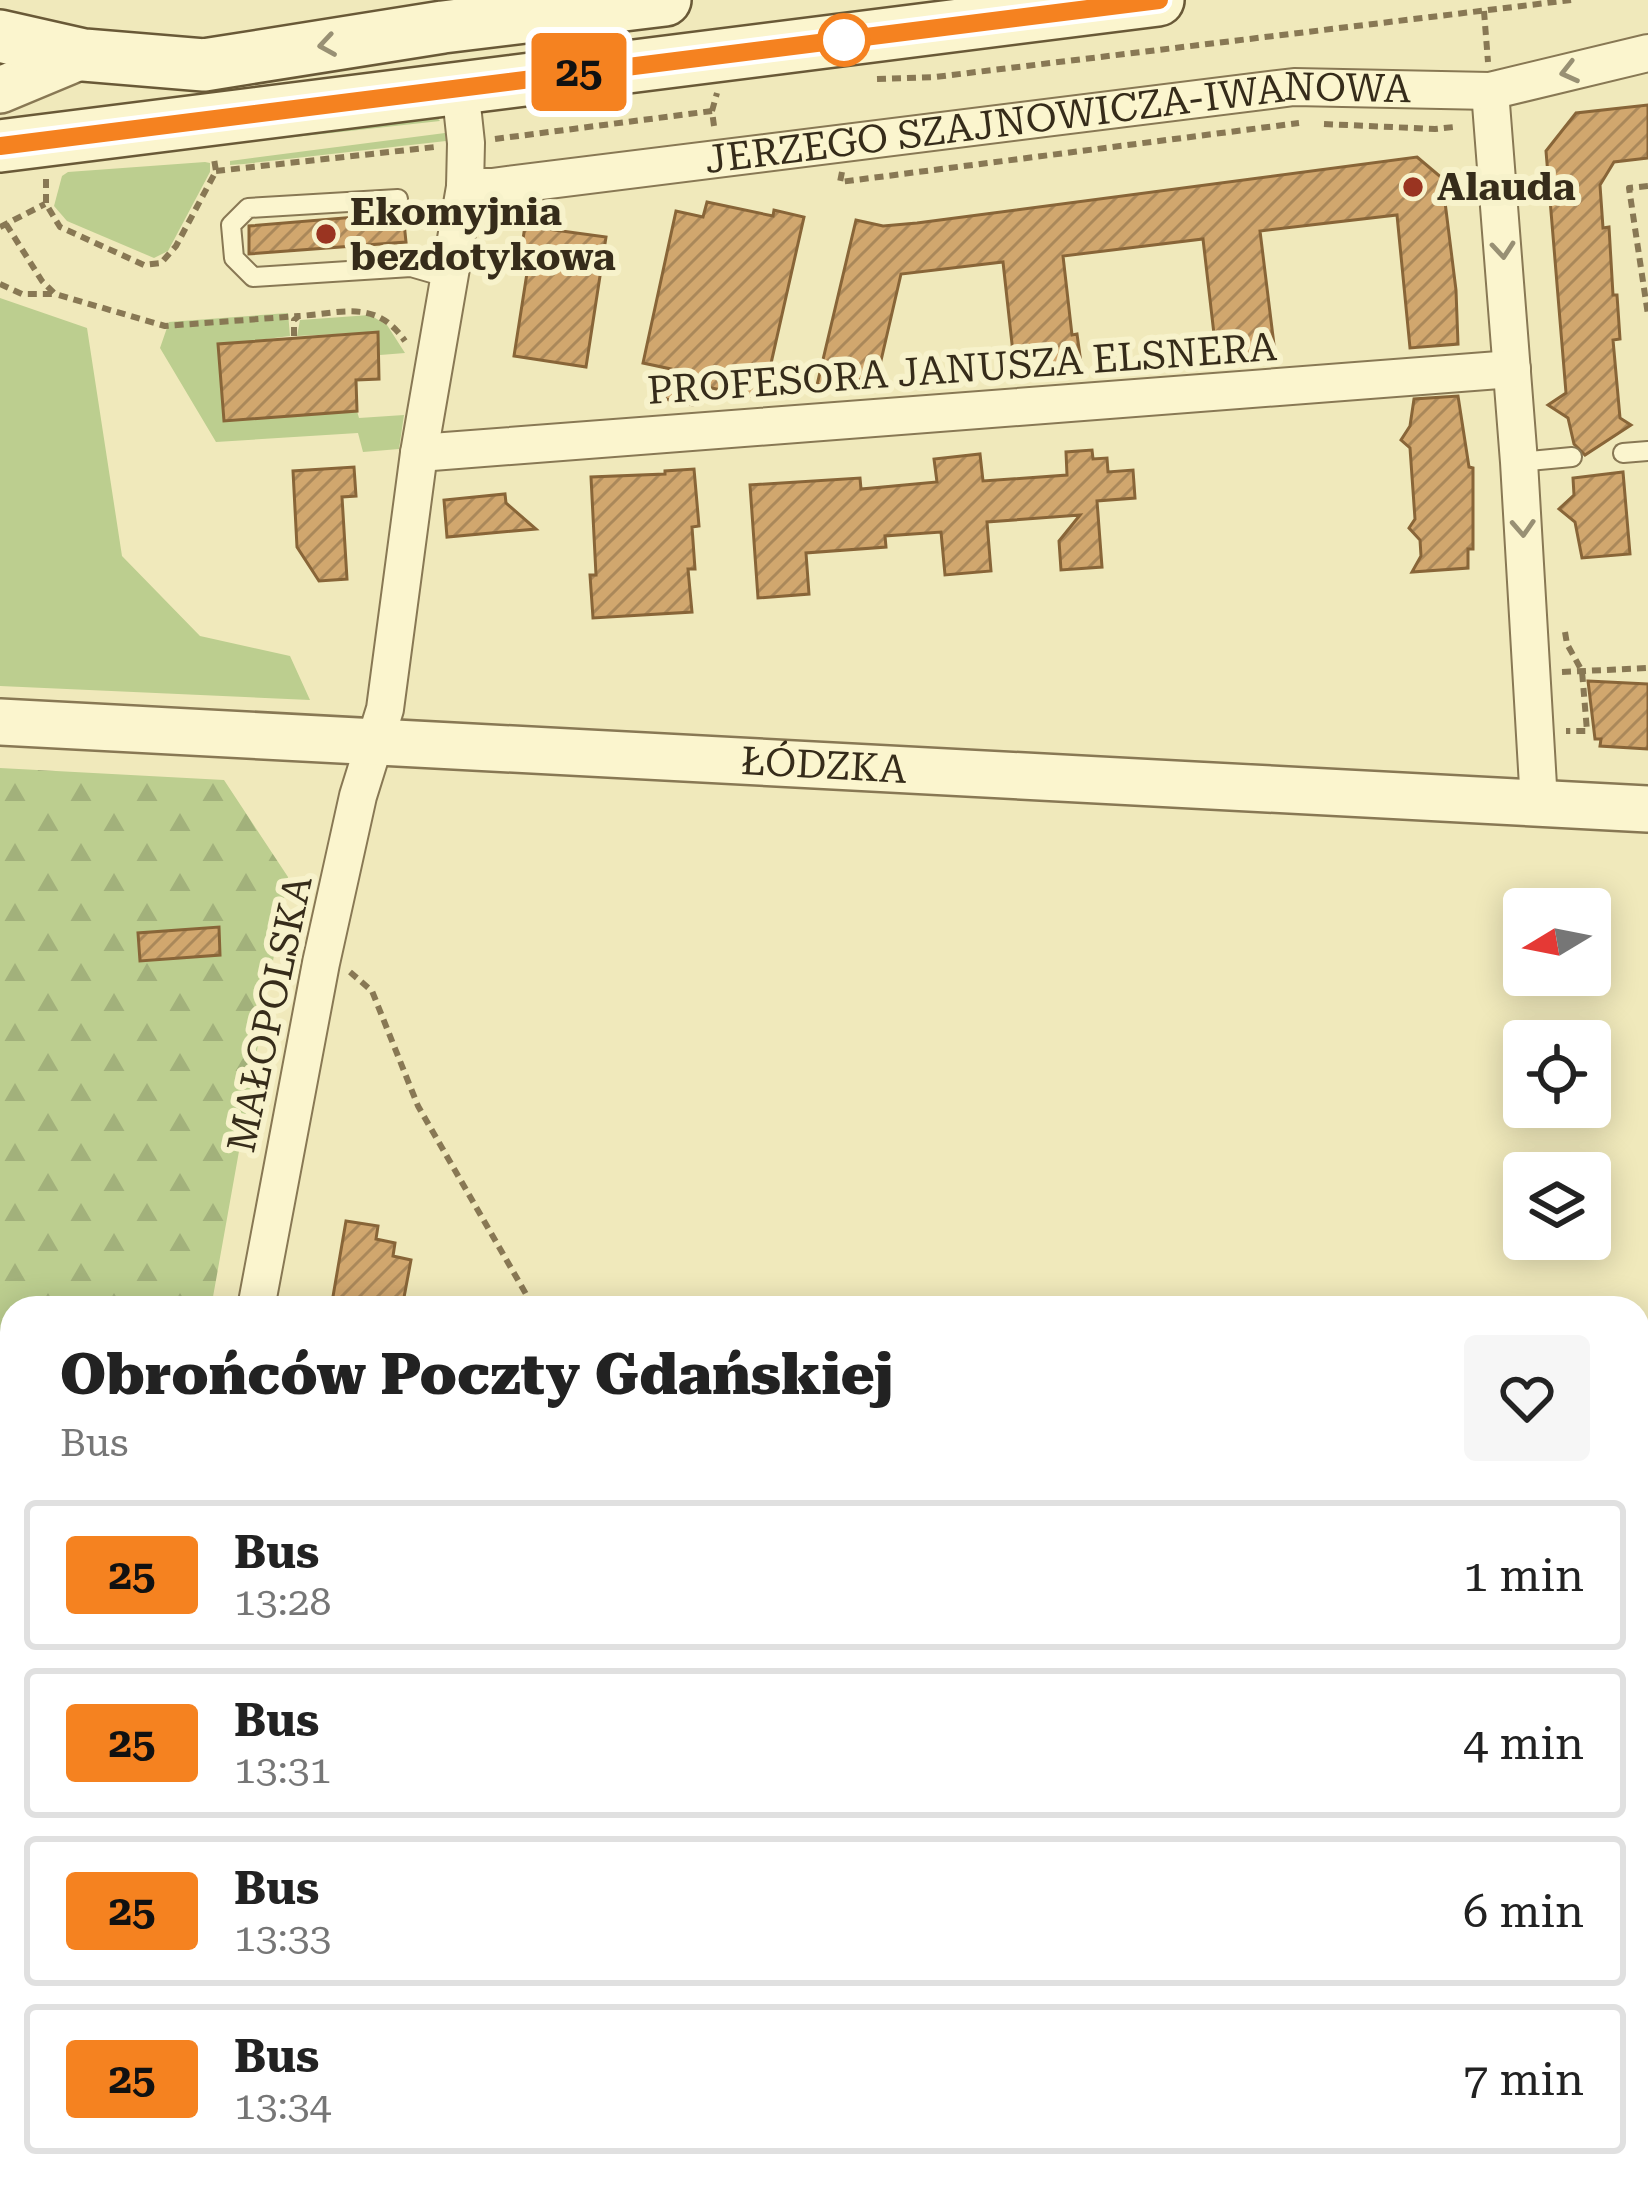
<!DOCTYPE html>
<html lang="en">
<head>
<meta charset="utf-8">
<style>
  :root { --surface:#fff; --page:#f6f6f6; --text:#222; --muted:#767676; --line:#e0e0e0 }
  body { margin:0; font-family:"Roboto Serif",serif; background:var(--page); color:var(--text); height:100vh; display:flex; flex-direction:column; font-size:45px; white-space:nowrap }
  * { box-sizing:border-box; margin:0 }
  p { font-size:39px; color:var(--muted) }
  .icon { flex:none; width:66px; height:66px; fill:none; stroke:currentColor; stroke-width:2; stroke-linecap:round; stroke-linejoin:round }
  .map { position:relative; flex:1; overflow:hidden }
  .details { position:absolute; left:0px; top:1296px; width:1650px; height:903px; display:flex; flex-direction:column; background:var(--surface); border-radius:36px 36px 0 0; box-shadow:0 6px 30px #0003 }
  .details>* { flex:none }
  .badge { padding:0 24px; border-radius:9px; font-size:42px; line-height:78px }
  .needle { width:78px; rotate:260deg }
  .tools { position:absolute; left:1503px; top:888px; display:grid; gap:24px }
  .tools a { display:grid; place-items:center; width:108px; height:108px; border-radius:12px; background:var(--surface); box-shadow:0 6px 30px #0003; font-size:60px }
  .map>.badge { position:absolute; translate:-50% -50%; box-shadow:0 0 0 6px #fff }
  .round { display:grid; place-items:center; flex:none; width:126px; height:126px; border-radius:12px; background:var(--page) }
  .overview { display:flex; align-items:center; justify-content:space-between; height:204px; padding:0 60px }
  h1 { font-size:57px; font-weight:800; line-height:90px }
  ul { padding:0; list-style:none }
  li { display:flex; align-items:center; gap:36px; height:150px; margin:0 24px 18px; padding:0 36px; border:6px solid var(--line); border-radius:12px }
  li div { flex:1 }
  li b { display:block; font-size:45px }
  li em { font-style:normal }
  li .badge { min-width:132px; font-weight:700; text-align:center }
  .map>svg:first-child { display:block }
  .grass { fill:#bcce8f }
  .forest { fill:url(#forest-firs) }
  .building { fill:url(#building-hatch); stroke:#886538; stroke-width:3 }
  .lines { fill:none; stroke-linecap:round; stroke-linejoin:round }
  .service-casing { stroke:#887854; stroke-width:22 }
  .minor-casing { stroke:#887854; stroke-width:40 }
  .tertiary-casing { stroke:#887854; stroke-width:50 }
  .secondary-casing { stroke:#695937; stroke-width:56 }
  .path { stroke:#887854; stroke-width:6; stroke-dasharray:9 6; stroke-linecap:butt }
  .service { stroke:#fbf5ce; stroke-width:18 }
  .minor { stroke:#fbf5ce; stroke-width:36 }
  .tertiary { stroke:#fbf5ce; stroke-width:45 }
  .secondary { stroke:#fbf5ce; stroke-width:51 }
  .oneway { stroke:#989074 }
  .line-casing { stroke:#fff; stroke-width:27 }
  .line { stroke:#f58220; stroke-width:18 }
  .stop-dot { fill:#fff; stroke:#f58220; stroke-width:6 }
  .poi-dot { fill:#9a3421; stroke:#f7f2cb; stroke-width:4.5 }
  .labels { text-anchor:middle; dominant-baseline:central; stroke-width:12; stroke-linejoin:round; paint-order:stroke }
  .street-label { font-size:39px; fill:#362c1a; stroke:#f7f2cb }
  .poi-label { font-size:39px; font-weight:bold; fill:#362c1a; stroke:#f7f2cb; text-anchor:start }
</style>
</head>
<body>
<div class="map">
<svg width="1648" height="2198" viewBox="0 0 1648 2198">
  <defs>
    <pattern id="forest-firs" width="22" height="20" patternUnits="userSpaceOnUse" patternTransform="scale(3)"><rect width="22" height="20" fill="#bcce8f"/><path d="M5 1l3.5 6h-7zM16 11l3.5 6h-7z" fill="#a2b17b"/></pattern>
    <pattern id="building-hatch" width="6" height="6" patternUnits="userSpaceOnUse" patternTransform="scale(3)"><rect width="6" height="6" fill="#d1a76e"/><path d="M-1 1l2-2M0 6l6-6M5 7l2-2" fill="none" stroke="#aa885a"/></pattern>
  </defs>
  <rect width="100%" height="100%" fill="#f0e9bb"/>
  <g class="grass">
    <path d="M434,114L440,121L241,143L73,156Z"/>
    <path d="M445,133L446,141L244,164L230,165V161Z"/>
    <path d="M205,162L210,163V172L168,251L154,258L67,221L54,206L62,176L68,172Z"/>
    <path d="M0,298L87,328L122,556L200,636L290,656L310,700L0,686Z"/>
    <path d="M288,313L290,336L218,345L224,420L357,411L359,418L404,415L399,449L363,452L358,433L216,442L160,348L169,322Z"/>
    <path d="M370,315L387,325L405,353L380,355L378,332L297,336L300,320Z"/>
  </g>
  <path class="forest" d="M0,768L224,780L288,877L211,1308H12V1393L0,1394Z"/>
  <g class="building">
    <path d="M1648,105V158L1614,162L1600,185L1603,228L1609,227L1613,295H1617L1620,339L1613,340L1620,418L1631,425L1585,455L1574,444L1568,418L1548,405L1566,393L1546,151L1576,113Z"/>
    <path d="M1417,157L1442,178L1456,290L1458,344L1410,348L1397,215L1260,231L1275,353L1217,360L1203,239L1063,256L1072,335L1077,334L1081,363L1015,371L1003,262L901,274L877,378L817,385L856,220L883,226L917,223Z"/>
    <path d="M707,202L773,216L774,210L804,217L763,399L698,385L693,405L665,399L671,369L643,363L676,211L703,217Z"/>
    <path d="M403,213L406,242L249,254V226Z"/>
    <path d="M525,226L606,237L586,367L514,356L527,273L518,272Z"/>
    <path d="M378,332L379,379L356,380L357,411L224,421L218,344Z"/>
    <path d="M1458,396L1469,467L1473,468V549H1468V568L1412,572L1421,556L1420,540L1409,528L1415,519L1410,448L1401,440L1410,426L1414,399Z"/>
    <path d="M1092,450L1093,459L1107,458L1108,472L1133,470L1135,498L1097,501L1102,567L1061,570L1059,541L1080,515L987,522L991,571L945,575L941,532L885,536L886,547L806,553L809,594L758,598L750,485L860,478L861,489L937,482L934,459L980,454L983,481L1067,475L1066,452Z"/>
    <path d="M354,467L356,496L342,497L347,579L319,581L297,547L293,471Z"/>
    <path d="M694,469L699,526L692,527L695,569H688L692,612L593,618L590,575H596L591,477L665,474V471Z"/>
    <path d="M1623,472L1630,554L1582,558L1575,522L1559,509L1574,495L1573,478Z"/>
    <path d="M505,494L506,503L536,529L447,537L444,500Z"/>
    <path d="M1588,681L1648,684V749L1600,746L1601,739H1595Z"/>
    <path d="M219,927L220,955L140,961L138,933Z"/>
    <path d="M346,1221L378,1226L376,1239L395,1243L393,1256L411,1260L402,1308H331Z"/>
  </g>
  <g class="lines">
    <defs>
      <g id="service">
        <path d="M398,199L248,208L231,225L234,258L253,277L411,267L449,278"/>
        <path d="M1623,453L1648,451"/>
        <path d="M1519,462L1572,457"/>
        <path d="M0,1420L12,1419"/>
      </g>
      <g id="minor">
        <path d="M1490,91L1519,462L1539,803"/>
        <path id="s1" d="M465,187H492L1294,87L1490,91L1648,53"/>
        <path d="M419,453L1512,369"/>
        <path d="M256,1308L321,963L358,796L385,709L419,453L465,187L466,143L460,87"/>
        <path d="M0,2063L12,2062"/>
        <path d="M737,2187L741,2198"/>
        <path d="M100,2198L101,2187"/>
      </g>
      <g id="tertiary">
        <path d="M0,90L84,55"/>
        <path id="s2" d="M0,722L1648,809"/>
      </g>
      <g id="secondary">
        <path d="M0,36L84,55L204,65L443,27L665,0"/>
        <path d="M0,146L1158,0"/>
      </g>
    </defs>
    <use href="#service" class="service-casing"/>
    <use href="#minor" class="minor-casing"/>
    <use href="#tertiary" class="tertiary-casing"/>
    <use href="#secondary" class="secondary-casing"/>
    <g class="path">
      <path d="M1484,11L1488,62"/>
      <path d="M877,79L935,77L1571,0"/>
      <path d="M1324,124L1435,129L1454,127"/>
      <path d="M714,126L712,111L717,93"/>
      <path d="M495,139L712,111"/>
      <path d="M216,171L435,147"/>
      <path d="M842,172L840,182L1299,123"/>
      <path d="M46,179V204L60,227L144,265L161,263L176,246L216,171L214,159"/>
      <path d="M1648,186L1629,188L1648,315"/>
      <path d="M6,224L42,281L55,294L165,326L299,316"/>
      <path d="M0,227L45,204"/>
      <path d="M0,284L22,294H54"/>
      <path d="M294,336V320L299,316C343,313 376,299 405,341"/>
      <path d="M1565,632L1567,644L1582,671L1587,731H1566"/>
      <path d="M1562,672L1648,668"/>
      <path d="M350,972L372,991L418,1106L534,1308"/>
      <path d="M997,2187L1001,2198"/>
      <path d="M59,2198L61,2187"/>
    </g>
    <use href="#service" class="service"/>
    <use href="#minor" class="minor"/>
    <use href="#tertiary" class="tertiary"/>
    <use href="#secondary" class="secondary"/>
  </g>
  <defs><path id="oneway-chevron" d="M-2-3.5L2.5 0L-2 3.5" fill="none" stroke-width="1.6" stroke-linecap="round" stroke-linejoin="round" transform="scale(3)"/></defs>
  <g class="oneway">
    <use href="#oneway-chevron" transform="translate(327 45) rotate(171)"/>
    <use href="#oneway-chevron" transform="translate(1569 72) rotate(166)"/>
    <use href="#oneway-chevron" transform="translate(1503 250) rotate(85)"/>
    <use href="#oneway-chevron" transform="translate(1523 528) rotate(87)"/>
  </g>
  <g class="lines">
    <defs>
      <path id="line" d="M0,146L1159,0"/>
    </defs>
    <use href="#line" class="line-casing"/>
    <use href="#line" class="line"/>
  </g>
  <circle class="stop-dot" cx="844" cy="40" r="24"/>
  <g class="poi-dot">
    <circle cx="1413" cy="187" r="12"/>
    <circle cx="326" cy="234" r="12"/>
  </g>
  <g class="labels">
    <g class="street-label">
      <text stroke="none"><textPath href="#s1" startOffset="597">JERZEGO SZAJNOWICZA-IWANOWA</textPath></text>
      <text transform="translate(962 369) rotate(-4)">PROFESORA JANUSZA ELSNERA</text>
      <text stroke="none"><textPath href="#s2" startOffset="825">ŁÓDZKA</textPath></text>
      <text transform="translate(270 1014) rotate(-78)">MAŁOPOLSKA</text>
    </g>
    <g class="poi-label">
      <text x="1437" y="187">Alauda</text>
      <text x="350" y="212">Ekomyjnia<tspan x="350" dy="45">bezdotykowa</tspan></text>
    </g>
  </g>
</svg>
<div class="tools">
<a><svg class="needle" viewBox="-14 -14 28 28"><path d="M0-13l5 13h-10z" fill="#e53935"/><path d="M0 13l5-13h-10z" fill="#767676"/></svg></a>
<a><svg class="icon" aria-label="locate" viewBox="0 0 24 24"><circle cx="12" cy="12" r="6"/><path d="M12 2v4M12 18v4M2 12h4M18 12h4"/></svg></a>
<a><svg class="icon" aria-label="layers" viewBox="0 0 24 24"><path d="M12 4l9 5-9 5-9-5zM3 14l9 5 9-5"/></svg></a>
</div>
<b class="badge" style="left:579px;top:72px;background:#f58220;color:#111">25</b>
<section class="details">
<div class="overview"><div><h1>Obrońców Poczty Gdańskiej</h1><p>Bus</p></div><a class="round"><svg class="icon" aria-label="heart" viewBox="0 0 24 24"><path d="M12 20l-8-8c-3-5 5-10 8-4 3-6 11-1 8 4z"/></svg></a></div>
<ul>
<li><span class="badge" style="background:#f58220;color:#111">25</span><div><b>Bus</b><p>13:28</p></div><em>1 min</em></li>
<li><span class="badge" style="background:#f58220;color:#111">25</span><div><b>Bus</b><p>13:31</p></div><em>4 min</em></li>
<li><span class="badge" style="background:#f58220;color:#111">25</span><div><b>Bus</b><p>13:33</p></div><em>6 min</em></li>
<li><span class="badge" style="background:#f58220;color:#111">25</span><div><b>Bus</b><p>13:34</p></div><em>7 min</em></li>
</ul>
</section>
</div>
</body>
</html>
